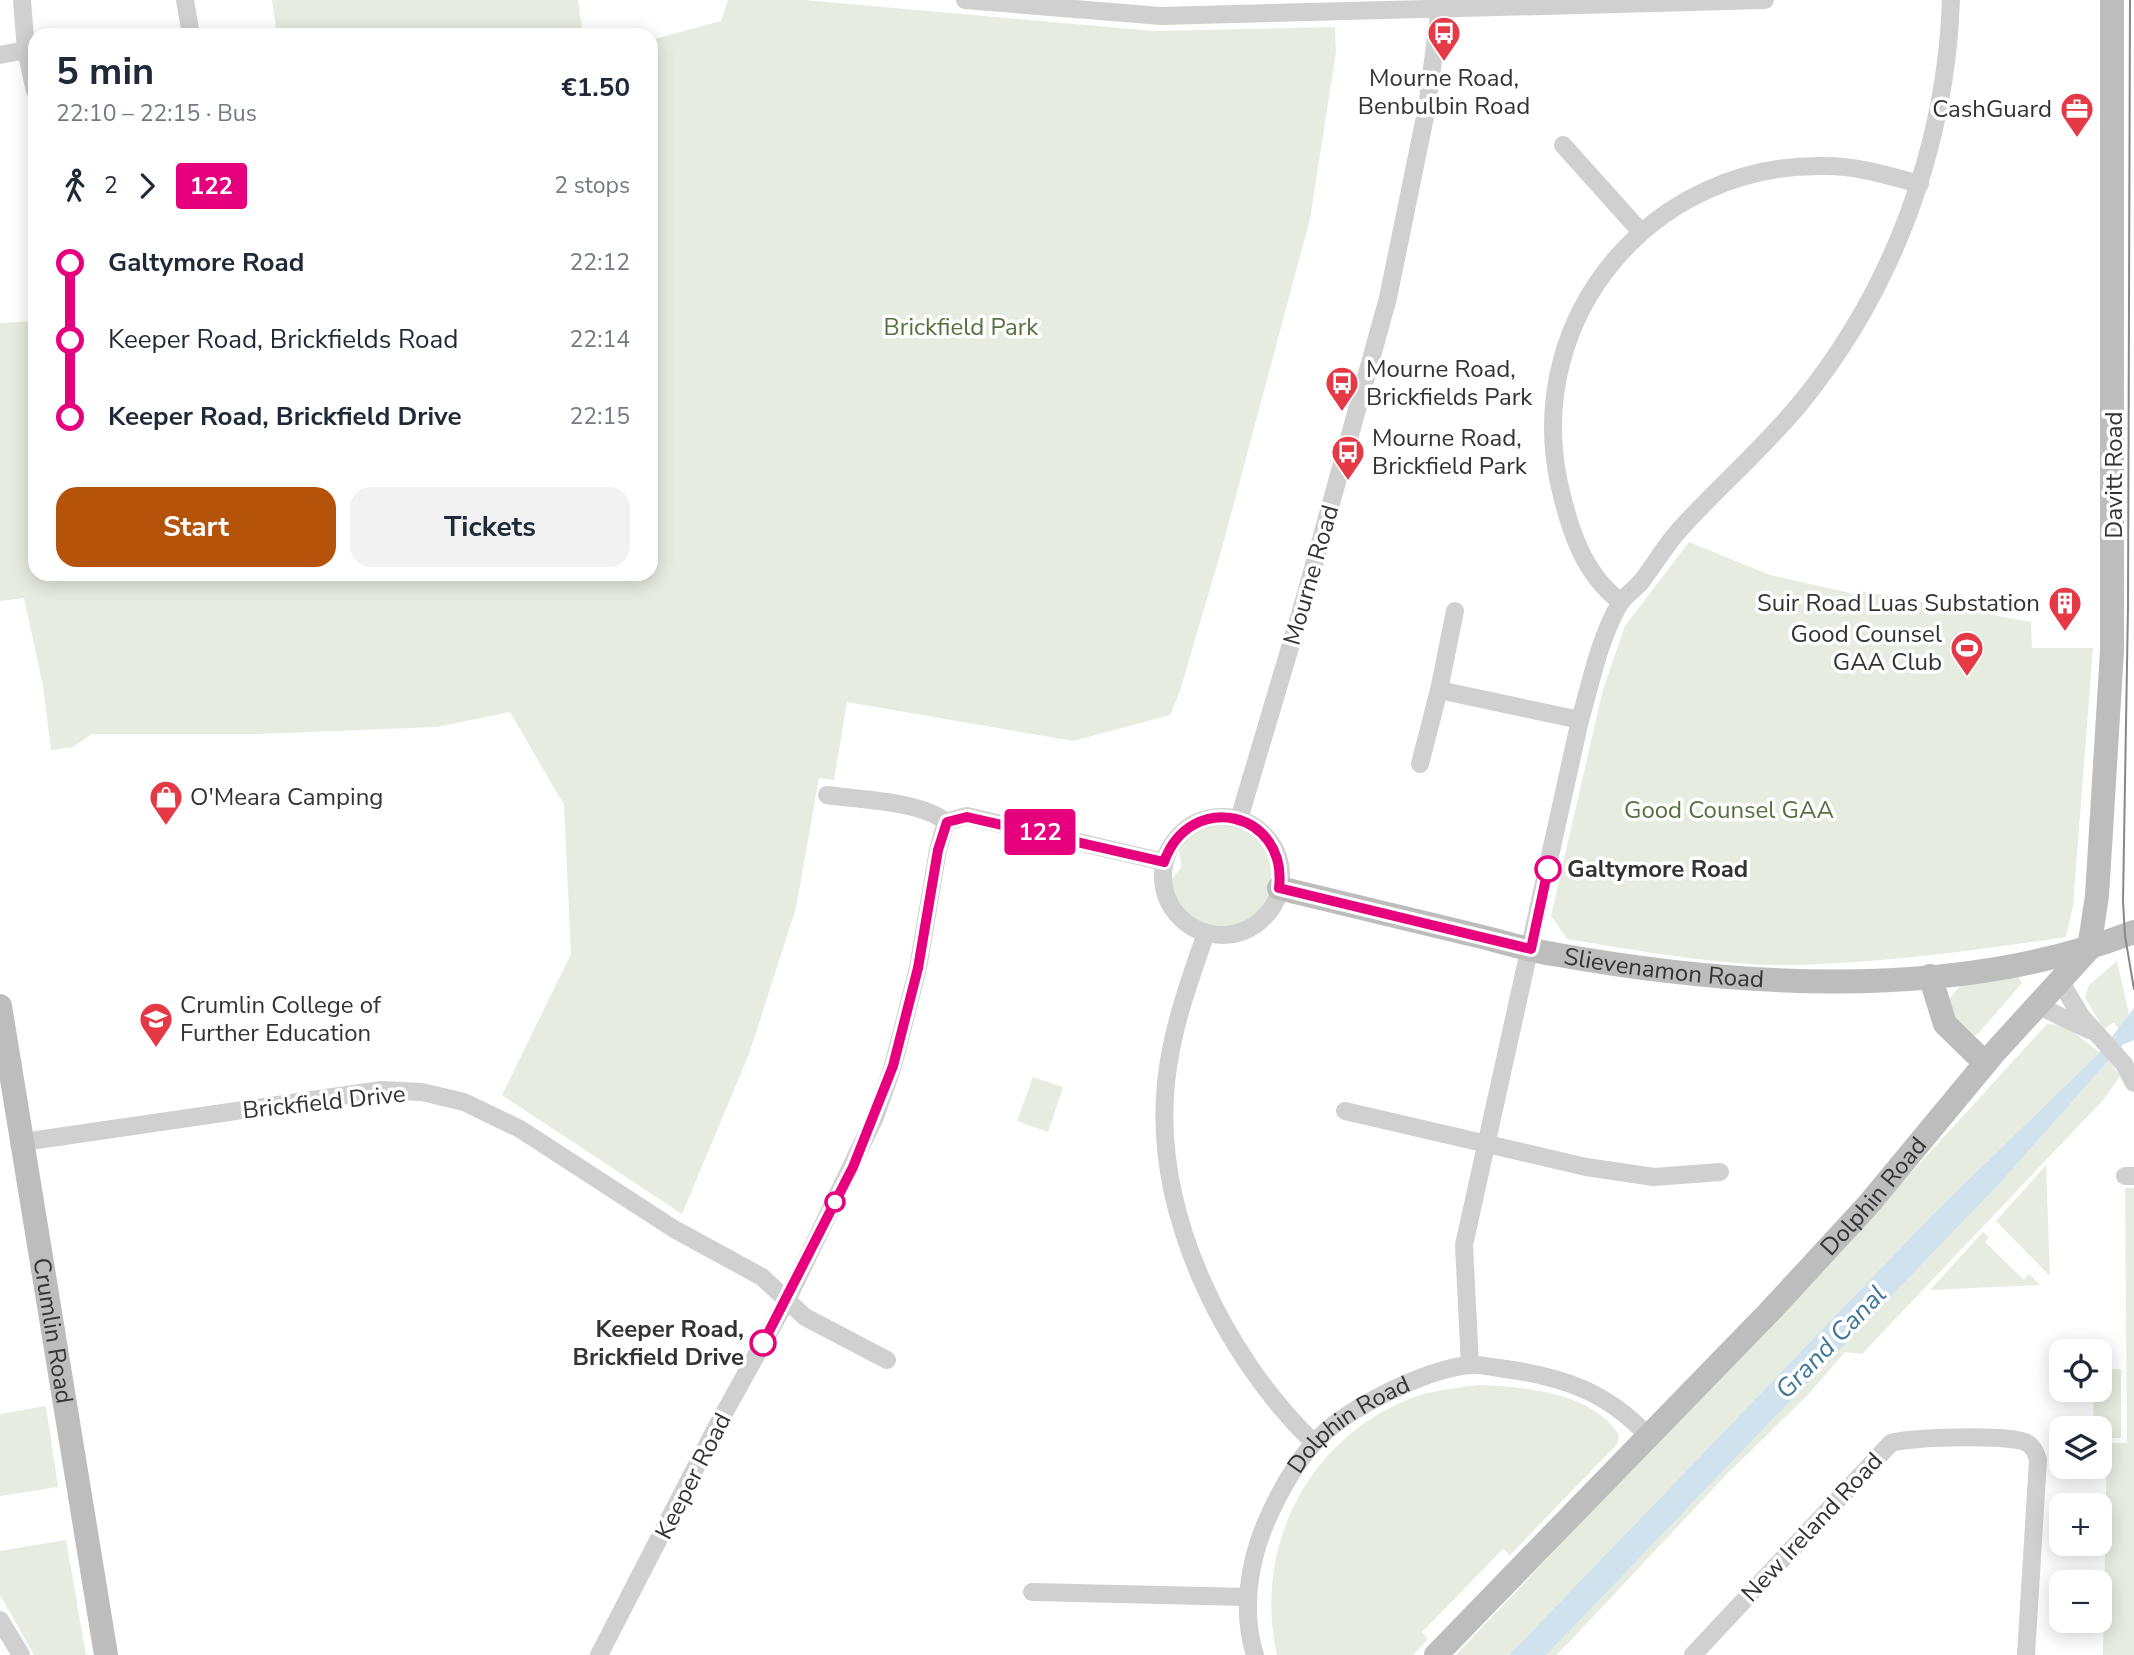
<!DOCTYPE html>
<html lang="en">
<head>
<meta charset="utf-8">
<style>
  :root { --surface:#fff; --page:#f2f2f3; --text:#1f2937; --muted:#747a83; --accent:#b45309 }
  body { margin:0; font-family:"Nunito Sans",sans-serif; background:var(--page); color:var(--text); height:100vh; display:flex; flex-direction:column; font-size:26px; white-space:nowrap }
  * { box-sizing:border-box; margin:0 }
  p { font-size:23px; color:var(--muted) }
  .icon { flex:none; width:38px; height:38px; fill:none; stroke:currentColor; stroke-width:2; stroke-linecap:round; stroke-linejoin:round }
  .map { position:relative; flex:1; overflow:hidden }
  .panel { position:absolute; left:28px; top:28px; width:630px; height:553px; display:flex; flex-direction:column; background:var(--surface); border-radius:21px; box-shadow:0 4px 18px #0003 }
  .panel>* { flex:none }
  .badge { padding:0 14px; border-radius:5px; font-size:24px; line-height:46px }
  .buttons { position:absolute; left:2049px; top:1339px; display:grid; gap:14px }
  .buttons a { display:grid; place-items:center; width:63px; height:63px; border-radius:14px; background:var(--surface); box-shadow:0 4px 18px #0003; font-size:35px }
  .map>.badge { position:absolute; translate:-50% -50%; box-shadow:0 0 0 4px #fff }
  .legs { display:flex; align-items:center; gap:10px; height:77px; padding:0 28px; font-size:23px }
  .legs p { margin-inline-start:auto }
  .overview { display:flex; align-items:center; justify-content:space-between; height:119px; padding:0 28px }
  h1 { font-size:38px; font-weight:700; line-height:52px }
  .action { display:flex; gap:14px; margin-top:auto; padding:14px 28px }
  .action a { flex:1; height:80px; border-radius:21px; background:var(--accent); color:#fff; font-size:28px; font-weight:700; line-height:80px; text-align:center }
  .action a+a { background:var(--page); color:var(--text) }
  ul { padding:0 28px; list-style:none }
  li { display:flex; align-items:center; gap:24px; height:77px; font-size:26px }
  li i { display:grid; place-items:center; width:10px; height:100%; margin:0 9px; background:currentColor }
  li i::after { content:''; width:18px; height:18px; margin:-9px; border:5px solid; border-radius:50%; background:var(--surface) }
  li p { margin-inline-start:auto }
  li:first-child i { background:linear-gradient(#0000 50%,currentColor 0) }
  li:last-child i { background:linear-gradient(currentColor 50%,#0000 0) }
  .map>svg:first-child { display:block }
  .green { fill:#e6ecdf }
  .water { fill:#cfe2ee }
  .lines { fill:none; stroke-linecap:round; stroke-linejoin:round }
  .street { stroke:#d0d0d0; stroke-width:18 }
  .secondary { stroke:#bdbdbd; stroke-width:24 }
  .tram { stroke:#888; stroke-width:2 }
  .line-1-casing { stroke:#fff; stroke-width:16 }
  .line-1 { stroke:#e6007e; stroke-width:10 }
  .stop-1-dot { fill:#fff; stroke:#e6007e; stroke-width:3.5 }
  .labels { text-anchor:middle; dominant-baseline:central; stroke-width:7; stroke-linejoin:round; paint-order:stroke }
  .poi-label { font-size:24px; fill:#333; stroke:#fff; text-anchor:start }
  .park-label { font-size:24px; fill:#56703f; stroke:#fff }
  .street-label { font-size:24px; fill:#333; stroke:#fff }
  .stop-label { font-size:24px; font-weight:bold; fill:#333; stroke:#fff; text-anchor:start }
  .water-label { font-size:26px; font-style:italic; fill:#3f7597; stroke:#fff }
</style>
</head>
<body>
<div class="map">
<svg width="2134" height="1655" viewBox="0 0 2134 1655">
  <rect width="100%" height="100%" fill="#fff"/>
  <g class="green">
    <path d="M272,0H578L583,35H277Z"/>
    <path d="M728,0H804L1153,31L1335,27L1336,52L1310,219L1222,548L1180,691L1170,715L1073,741L847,702L834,780L819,778L796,908L749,1054L682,1214L502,1095L571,954L564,805L510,712L436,727L257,734H92L73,747L51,750L43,686L24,598L0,601V323L35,321V574H651V40L721,21Z"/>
    <path d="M1689,542L1770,575L1859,595L1860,591L2031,622L2032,648H2093L2073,906L2066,937C1976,950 1886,963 1795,965C1719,966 1642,951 1567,939L1551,916L1603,689L1625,626Z"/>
    <path d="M1224,825C1307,837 1270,953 1201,924C1183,917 1174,900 1170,882L1181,867C1182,860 1178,857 1180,850C1183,832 1209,826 1224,825Z"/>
    <path d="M2117,961L2129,1014L2119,1029L2114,1022L2104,1029L2085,998L2089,985Z"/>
    <path d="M2018,976L2022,983L1978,1034L1971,1036L1958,1029L1949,999L1959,987L1967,984Z"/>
    <path d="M2047,1024L2063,1025L2100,1052L1938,1209L1509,1655H1456L1888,1198Z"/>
    <path d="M2109,1060L2120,1076L2104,1099L1862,1354L1845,1352L1806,1397L1726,1475L1575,1636L1556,1655H1546L2002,1181Z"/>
    <path d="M1033,1077L1063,1087L1048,1132L1017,1121Z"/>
    <path d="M2046,1165L2050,1276L1996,1221Z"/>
    <path d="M2125,1188H2134V1655H2103L2107,1443H2127Z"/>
    <path d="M1983,1232L1989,1237L1985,1242L2024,1280L2029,1274L2040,1285L1930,1290Z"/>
    <path d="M2100,1369H2121V1438H2100V1428H2093L2094,1390H2100Z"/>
    <path d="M1480,1385C1526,1387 1593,1393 1619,1435L1618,1443L1510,1555L1503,1549L1422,1632L1428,1639L1413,1655H1277C1253,1550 1306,1441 1407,1400C1431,1390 1455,1388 1480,1385Z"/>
    <path d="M46,1406L58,1487L0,1496V1414Z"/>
    <path d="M66,1540L86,1655H34L0,1595V1551Z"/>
  </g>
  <path class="water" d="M2134,1008V1040L2124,1044L2109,1060L2002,1181L1576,1624L1546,1655H1509L1938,1209L2100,1052Z"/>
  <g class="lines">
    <g class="street">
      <path d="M22,0L26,50L35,91"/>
      <path d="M185,0L191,35"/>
      <path d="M965,0L1161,16L1765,0"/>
      <path d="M0,55L26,50"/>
      <path d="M1563,145L1641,232"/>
      <path d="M1621,602C1583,574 1569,528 1559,483C1523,314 1655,162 1826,166C1858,166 1889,176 1920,184"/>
      <path d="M1439,690L1580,720"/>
      <path d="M1420,764L1439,690L1455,611"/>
      <path d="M827,795C860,800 922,801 946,822"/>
      <circle cx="1222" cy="876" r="59"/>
      <path d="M1239,819L1305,597L1388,298L1427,107L1441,0"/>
      <path d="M946,822L967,816L1164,862"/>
      <path d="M1206,933C1189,982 1171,1031 1166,1083C1153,1212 1223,1355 1314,1443"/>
      <path d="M2060,981L2081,1016L2124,1064L2134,1083"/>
      <path d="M2037,1005L2089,1030"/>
      <path d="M1345,1111L1586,1167L1654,1177L1720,1172"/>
      <path d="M23,1142L381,1090L422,1092L464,1102L520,1129L674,1229L762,1277L805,1317L887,1360"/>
      <path d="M2125,1176H2134"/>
      <path d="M1470,1365L1464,1245L1580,720C1591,682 1599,640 1619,605C1624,596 1634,590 1641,582C1655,564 1666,544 1682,527C1721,484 1766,446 1803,400C1894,287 1946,145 1951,0"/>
      <path d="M1032,1592L1248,1597"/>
      <path d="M0,1620L21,1655"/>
      <path d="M599,1655L717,1426L788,1298L875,1117L893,1066L918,968L938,850L946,822"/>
      <path id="s1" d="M1255,1655C1241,1611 1249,1561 1267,1520C1279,1493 1294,1465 1314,1443C1344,1409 1424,1370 1469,1365C1481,1364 1495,1368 1506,1369C1563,1377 1607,1392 1647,1435"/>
      <path d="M1693,1655L1891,1443C1908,1437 2013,1434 2027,1443C2033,1446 2036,1453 2038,1460L2026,1655"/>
    </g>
    <g class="secondary">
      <path id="s2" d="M1279,888C1343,904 1407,919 1470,934C1498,940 1525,950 1553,954C1737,987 1956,1001 2134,932"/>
      <path d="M2089,949L2097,896L2112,651V0"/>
      <path d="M1930,976L1945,1024L1985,1063"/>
      <path id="s3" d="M0,1006L106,1655"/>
      <path id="s4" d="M1436,1655L1772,1309L1868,1205L1993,1054L2089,949"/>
    </g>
    <path class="tram" d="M2130,0L2128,606L2123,901L2125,936L2134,989"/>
  </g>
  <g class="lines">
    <defs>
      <path id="line-1" d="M763,1343L853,1167L893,1066L918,968L938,850L947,822L967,817L1164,862C1190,789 1288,811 1279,888L1531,949L1548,869"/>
    </defs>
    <use href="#line-1" class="line-1-casing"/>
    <use href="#line-1" class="line-1"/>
  </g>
  <defs>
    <symbol id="bus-pin" viewBox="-11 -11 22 30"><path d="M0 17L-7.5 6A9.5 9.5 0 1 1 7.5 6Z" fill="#e63946" stroke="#fff"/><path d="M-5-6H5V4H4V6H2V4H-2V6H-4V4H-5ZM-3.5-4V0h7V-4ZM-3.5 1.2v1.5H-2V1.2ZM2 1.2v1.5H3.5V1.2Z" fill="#fff"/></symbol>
    <symbol id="office-pin" viewBox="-11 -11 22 30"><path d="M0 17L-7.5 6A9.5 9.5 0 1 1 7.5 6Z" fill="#e63946" stroke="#fff"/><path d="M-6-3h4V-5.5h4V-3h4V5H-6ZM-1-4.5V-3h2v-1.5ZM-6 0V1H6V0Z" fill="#fff"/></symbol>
    <symbol id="building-pin" viewBox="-11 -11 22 30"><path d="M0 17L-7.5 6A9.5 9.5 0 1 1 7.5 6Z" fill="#e63946" stroke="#fff"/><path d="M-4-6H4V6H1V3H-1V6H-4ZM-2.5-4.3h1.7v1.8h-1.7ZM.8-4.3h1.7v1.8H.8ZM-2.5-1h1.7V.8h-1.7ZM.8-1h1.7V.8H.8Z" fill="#fff"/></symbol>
    <symbol id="stadium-pin" viewBox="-11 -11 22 30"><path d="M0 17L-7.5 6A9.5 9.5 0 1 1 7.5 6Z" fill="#e63946" stroke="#fff"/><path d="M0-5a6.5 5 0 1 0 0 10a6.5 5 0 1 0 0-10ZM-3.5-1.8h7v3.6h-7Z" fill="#fff"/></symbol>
    <symbol id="shop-pin" viewBox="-11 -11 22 30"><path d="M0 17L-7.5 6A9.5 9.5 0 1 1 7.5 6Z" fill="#e63946" stroke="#fff"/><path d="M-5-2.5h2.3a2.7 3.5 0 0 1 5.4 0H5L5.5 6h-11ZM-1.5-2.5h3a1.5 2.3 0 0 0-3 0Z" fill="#fff"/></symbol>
    <symbol id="university-pin" viewBox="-11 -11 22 30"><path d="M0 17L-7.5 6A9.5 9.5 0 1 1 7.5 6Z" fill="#e63946" stroke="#fff"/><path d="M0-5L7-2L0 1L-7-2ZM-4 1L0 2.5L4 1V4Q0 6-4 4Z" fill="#fff"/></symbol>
  </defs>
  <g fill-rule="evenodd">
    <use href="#bus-pin" x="1425" y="14" width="38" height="52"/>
    <use href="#office-pin" x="2058" y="90" width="38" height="52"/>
    <use href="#bus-pin" x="1323" y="364" width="38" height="52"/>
    <use href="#bus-pin" x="1329" y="433" width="38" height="52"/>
    <use href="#building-pin" x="2046" y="584" width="38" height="52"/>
    <use href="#stadium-pin" x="1948" y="629" width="38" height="52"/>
    <use href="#shop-pin" x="147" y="778" width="38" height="52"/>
    <use href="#university-pin" x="137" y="1000" width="38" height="52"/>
  </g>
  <g class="stop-1-dot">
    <circle cx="1548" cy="869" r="12"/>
    <circle cx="835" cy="1202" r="9"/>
    <circle cx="763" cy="1343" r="12"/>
  </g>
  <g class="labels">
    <g class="poi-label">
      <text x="1444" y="78" text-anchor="middle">Mourne Road,<tspan x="1444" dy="28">Benbulbin Road</tspan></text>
      <text x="2052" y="109" text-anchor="end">CashGuard</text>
      <text x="1366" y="369">Mourne Road,<tspan x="1366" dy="28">Brickfields Park</tspan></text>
      <text x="1372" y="438">Mourne Road,<tspan x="1372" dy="28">Brickfield Park</tspan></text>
      <text x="2040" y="603" text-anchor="end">Suir Road Luas Substation</text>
      <text x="1942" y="634" text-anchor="end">Good Counsel<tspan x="1942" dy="28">GAA Club</tspan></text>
      <text x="190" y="797">O'Meara Camping</text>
      <text x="180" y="1005">Crumlin College of<tspan x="180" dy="28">Further Education</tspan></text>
    </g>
    <g class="park-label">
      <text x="961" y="327">Brickfield Park</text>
      <text x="1729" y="810">Good Counsel GAA</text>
    </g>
    <g class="street-label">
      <text transform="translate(2114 475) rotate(-90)">Davitt Road</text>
      <text transform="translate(1311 575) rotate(-74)">Mourne Road</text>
      <text stroke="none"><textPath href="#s2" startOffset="394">Slievenamon Road</textPath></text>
      <text transform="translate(324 1102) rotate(-6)">Brickfield Drive</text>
      <text stroke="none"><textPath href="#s4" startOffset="634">Dolphin Road</textPath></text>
      <text stroke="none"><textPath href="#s3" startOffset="329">Crumlin Road</textPath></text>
      <text stroke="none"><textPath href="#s1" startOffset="268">Dolphin Road</textPath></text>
      <text transform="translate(693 1476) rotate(-63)">Keeper Road</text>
      <text transform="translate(1812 1527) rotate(-47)">New Ireland Road</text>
    </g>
    <g class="stop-label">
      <text x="1567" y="869">Galtymore Road</text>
      <text x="744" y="1329" text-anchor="end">Keeper Road,<tspan x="744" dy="28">Brickfield Drive</tspan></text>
    </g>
    <g class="water-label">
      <text transform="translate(1831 1342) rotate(-46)">Grand Canal</text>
    </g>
  </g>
</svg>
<div class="buttons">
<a><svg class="icon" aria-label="locate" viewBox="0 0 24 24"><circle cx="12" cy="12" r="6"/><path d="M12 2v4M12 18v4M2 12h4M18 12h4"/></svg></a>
<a><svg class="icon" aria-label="layers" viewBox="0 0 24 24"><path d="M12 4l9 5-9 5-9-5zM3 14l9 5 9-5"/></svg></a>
<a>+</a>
<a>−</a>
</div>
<b class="badge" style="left:1040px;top:832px;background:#e6007e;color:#fff">122</b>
<section class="panel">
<div class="overview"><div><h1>5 min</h1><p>22:10 – 22:15 · Bus</p></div><b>€1.50</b></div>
<div class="legs"><svg class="icon" aria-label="walk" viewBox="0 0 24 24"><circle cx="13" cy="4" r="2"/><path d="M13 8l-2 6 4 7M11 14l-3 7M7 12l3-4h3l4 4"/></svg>2<svg class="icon" aria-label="forward" viewBox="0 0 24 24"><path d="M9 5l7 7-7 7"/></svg><b class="badge" style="background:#e6007e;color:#fff">122</b><p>2 stops</p></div>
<ul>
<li><i style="color:#e6007e"></i><b>Galtymore Road</b><p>22:12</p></li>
<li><i style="color:#e6007e"></i><span>Keeper Road, Brickfields Road</span><p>22:14</p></li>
<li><i style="color:#e6007e"></i><b>Keeper Road, Brickfield Drive</b><p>22:15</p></li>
</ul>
<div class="action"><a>Start</a><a>Tickets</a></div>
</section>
</div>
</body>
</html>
